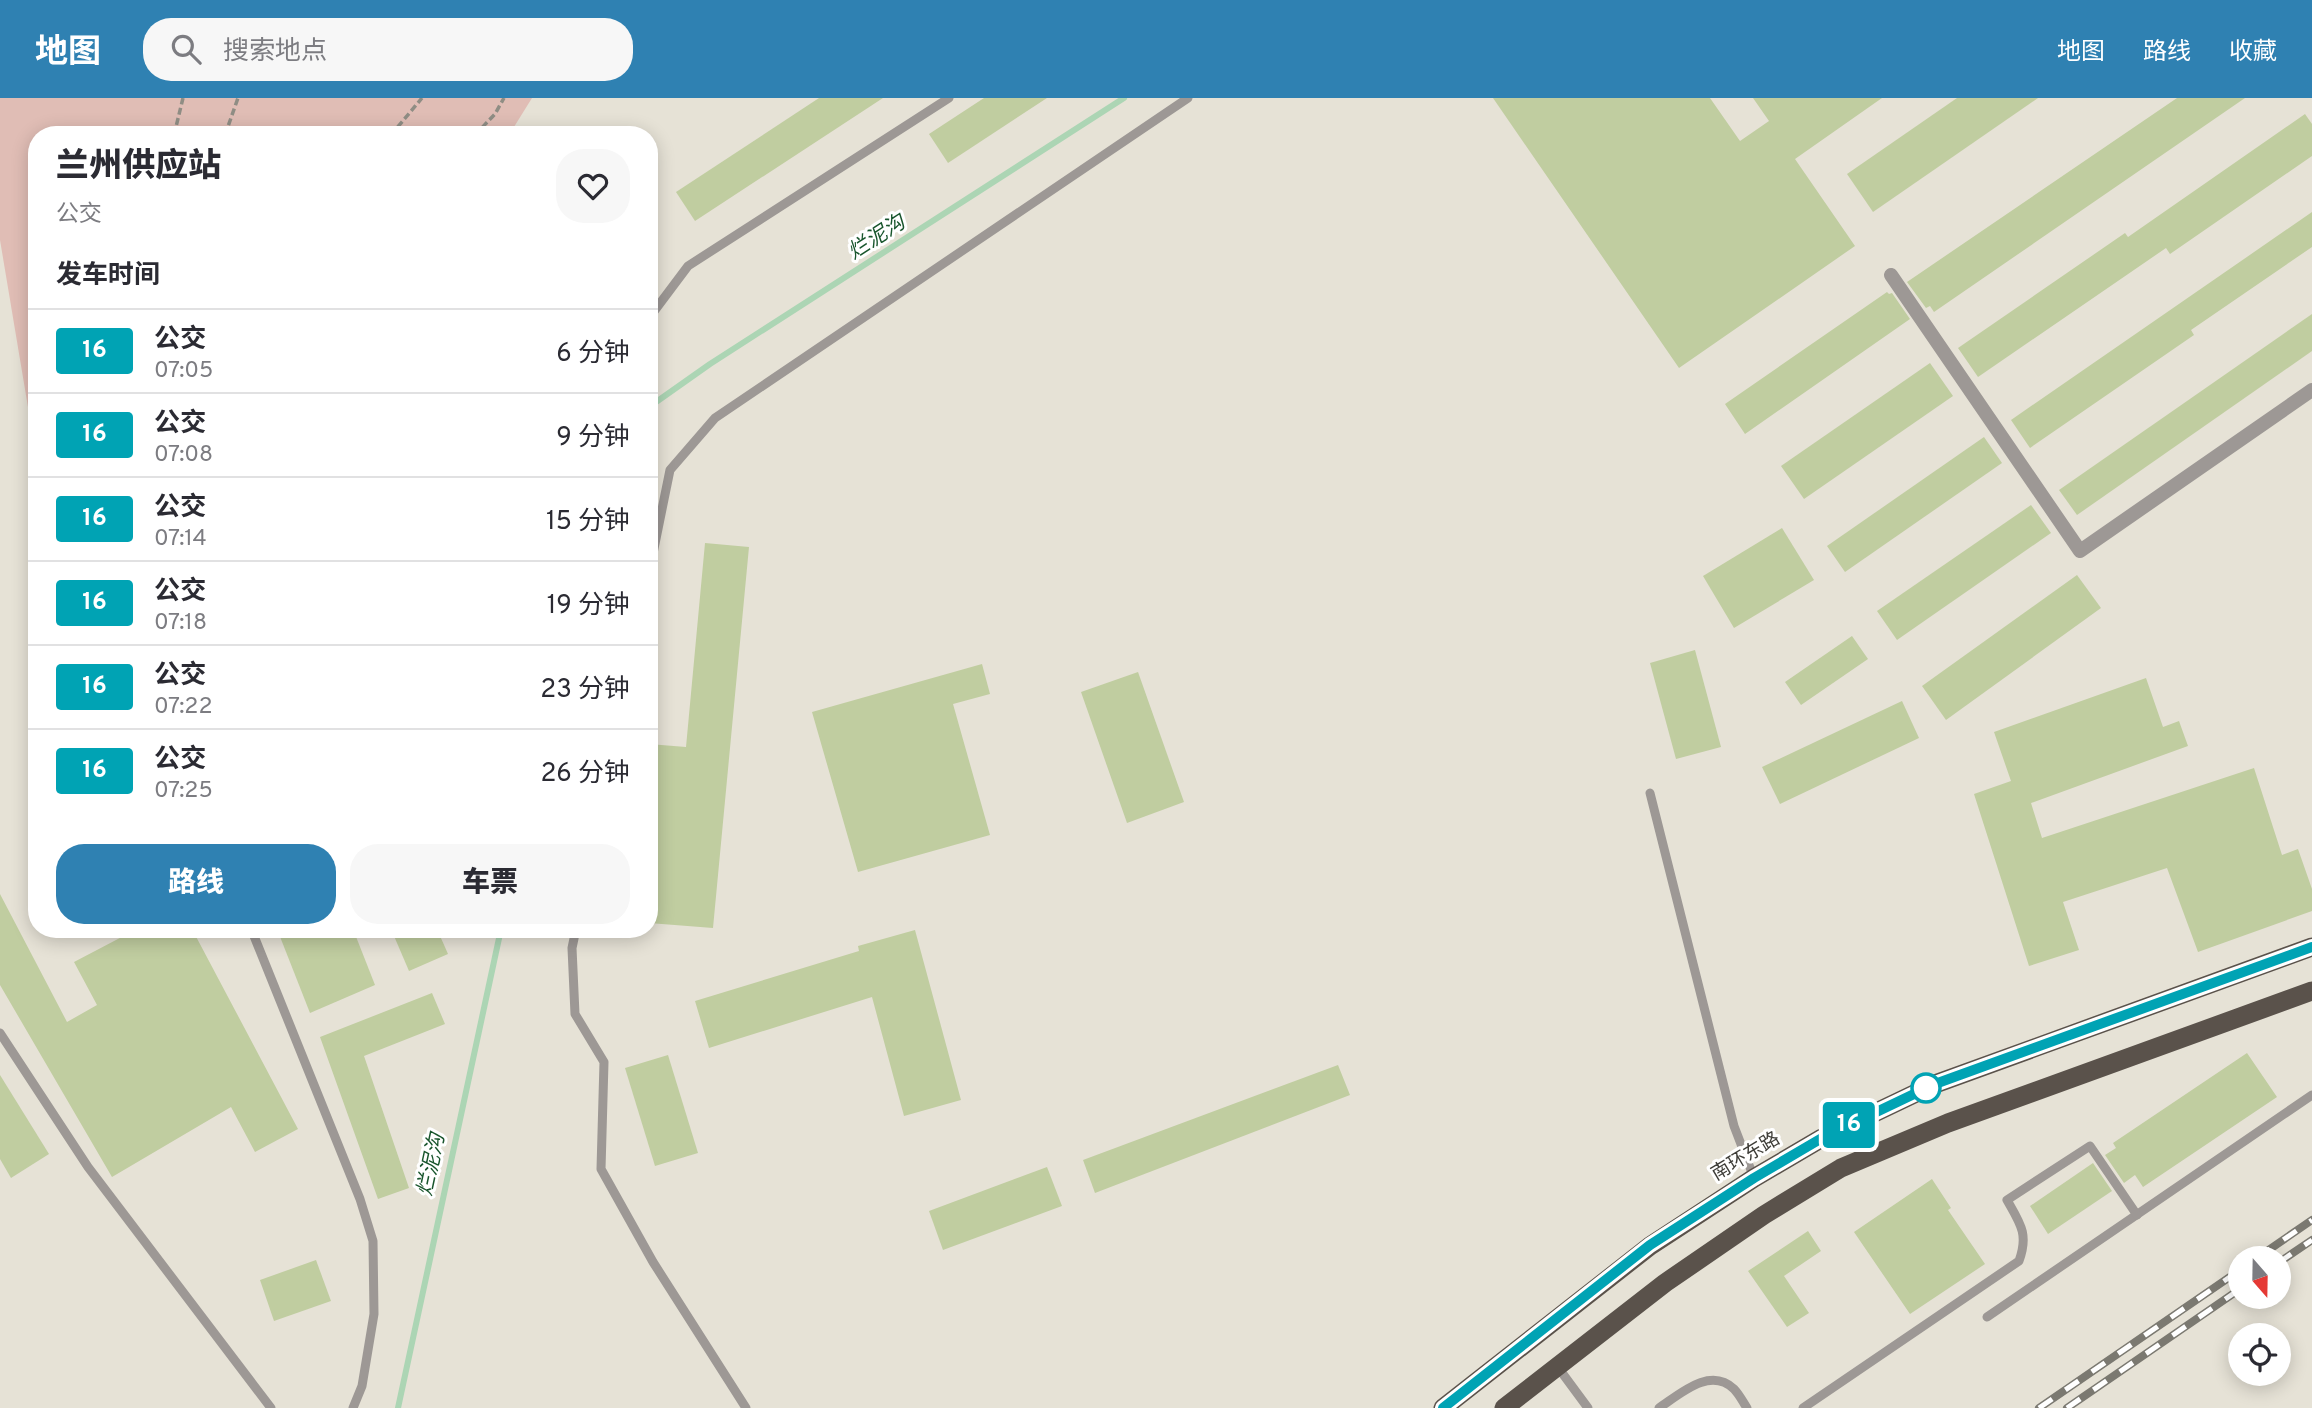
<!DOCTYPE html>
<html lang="zh">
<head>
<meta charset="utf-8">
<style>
  :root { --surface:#fff; --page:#f7f7f7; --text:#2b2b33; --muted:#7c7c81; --line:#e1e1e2; --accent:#2f81b2 }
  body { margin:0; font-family:Overpass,"Noto Sans SC",sans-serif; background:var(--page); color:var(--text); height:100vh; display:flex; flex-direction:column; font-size:26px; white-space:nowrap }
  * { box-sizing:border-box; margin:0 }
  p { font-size:23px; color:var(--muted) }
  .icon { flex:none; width:38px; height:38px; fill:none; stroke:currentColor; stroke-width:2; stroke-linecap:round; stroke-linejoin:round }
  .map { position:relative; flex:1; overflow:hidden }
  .panel { position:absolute; left:28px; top:28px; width:630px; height:812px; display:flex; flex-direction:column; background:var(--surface); border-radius:28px; box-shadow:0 4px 18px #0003 }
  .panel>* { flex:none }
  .badge { padding:0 14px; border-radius:5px; font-size:24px; line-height:46px }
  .needle { width:46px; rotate:160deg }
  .fabs { position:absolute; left:2228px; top:1148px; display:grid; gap:14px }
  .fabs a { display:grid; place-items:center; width:63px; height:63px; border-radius:50%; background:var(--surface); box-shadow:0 4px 18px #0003; font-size:35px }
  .map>.badge { position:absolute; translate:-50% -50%; box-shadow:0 0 0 4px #fff }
  h2 { padding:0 28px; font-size:26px; line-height:63px }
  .round { display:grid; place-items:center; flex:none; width:74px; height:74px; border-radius:28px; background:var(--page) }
  .summary { display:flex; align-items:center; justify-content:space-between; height:119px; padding:0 28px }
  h1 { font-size:33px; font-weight:800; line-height:52px }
  .primary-button { display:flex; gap:14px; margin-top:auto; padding:14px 28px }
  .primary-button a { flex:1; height:80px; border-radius:28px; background:var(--accent); color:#fff; font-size:28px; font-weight:800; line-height:80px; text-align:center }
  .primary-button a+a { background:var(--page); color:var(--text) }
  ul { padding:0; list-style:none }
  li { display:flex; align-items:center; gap:21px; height:84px; padding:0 28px; border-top:2px solid var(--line) }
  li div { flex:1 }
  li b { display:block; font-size:26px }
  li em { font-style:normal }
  li .badge { min-width:77px; font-weight:700; text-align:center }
  header { display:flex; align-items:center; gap:42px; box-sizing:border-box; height:98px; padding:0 35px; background:var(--accent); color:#fff }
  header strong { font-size:33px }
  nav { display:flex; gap:38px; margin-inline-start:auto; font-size:24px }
  .search { width:490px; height:63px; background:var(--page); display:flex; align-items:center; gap:18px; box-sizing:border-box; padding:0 24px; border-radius:28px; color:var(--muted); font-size:26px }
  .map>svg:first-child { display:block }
  .green { fill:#e0bdb5 }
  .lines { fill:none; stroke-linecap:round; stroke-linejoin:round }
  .stream { stroke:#acd5b4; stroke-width:6 }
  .building { fill:#c0cda0 }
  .path { stroke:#8f8d84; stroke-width:3.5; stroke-dasharray:7 3.5; stroke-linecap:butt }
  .service { stroke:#9d9895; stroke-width:9 }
  .minor { stroke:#9d9895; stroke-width:14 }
  .trunk { stroke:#5a524b; stroke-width:19 }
  .rail-casing { stroke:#7b7971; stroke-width:8 }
  .rail { stroke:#fff; stroke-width:5; stroke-dasharray:16; stroke-linecap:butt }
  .line-casing { stroke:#fff; stroke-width:16 }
  .line { stroke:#00a3b4; stroke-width:10 }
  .stop-dot { fill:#fff; stroke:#00a3b4; stroke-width:3.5 }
  .labels { text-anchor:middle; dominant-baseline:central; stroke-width:6; stroke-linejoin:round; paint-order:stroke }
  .street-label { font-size:19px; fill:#3e3d38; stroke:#fff }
  .water-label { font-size:21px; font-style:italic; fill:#18552c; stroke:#fff }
</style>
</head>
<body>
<header>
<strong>地图</strong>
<div class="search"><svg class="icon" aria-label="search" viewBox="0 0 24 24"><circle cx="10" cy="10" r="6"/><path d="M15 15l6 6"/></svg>搜索地点</div>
<nav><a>地图</a><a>路线</a><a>收藏</a></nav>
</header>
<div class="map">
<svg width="2312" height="1310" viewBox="0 0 2312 1310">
  <rect width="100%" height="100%" fill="#e6e2d6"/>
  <path class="green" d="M0,0H532L509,37H37V363L0,142Z"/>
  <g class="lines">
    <g class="stream">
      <path d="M649,309L710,266L1124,0"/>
      <path d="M398,1310L501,831"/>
    </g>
  </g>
  <g class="building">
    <path d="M819,0H883L695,123L676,94Z"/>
    <path d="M984,0H1047L948,65L929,36Z"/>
    <path d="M1493,0H1710L1740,43L1769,23L1753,0H1882L1795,61L1855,148L1679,270Z"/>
    <path d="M1957,0H2038L1873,114L1847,76Z"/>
    <path d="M2177,0H2245L1934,214L1930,208L1926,210L1907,184Z"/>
    <path d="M2305,16L2312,26V58L2170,156L2166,150L1978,279L1958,250L2125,135L2128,139Z"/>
    <path d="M2312,114V149L2191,232L2194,237L2030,350L2011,322Z"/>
    <path d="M1887,194L1889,196L1892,195L1910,221L1745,336L1725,306Z"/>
    <path d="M2312,216V253L2077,417L2059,392Z"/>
    <path d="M1930,265L1953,298L1804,401L1781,368Z"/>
    <path d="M1984,339L2002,365L1845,474L1827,448Z"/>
    <path d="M2031,407L2051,435L1897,542L1877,513Z"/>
    <path d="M1782,430L1814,482L1734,530L1703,478Z"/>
    <path d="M705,445L749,449L713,830L649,825V646L686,649Z"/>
    <path d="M2077,477L2101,510L1946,622L1922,588Z"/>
    <path d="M1852,538L1868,561L1801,607L1785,584Z"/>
    <path d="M1695,552L1721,649L1676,661L1650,565Z"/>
    <path d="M982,566L990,596L953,606L990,737L858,774L812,614Z"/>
    <path d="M1138,574L1184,704L1127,725L1081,594Z"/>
    <path d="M2146,580L2163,629L2179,623L2188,648L2031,705L2042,740L2254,670L2282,757L2298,751L2312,791V813L2198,854L2167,770L2063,804L2079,852L2029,868L1974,696L2011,683L1994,634Z"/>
    <path d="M1902,603L1919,640L1780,706L1762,669Z"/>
    <path d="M0,796L67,924L97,907L74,864L137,831H192L298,1031L255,1054L231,1009L112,1079L0,887Z"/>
    <path d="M277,831H353L375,887L310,915Z"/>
    <path d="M391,831H437L448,856L409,873Z"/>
    <path d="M915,832L961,1002L904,1018L872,899L709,950L695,903L859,853L858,848Z"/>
    <path d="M432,895L445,926L364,958L409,1090L378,1101L320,939Z"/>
    <path d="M2247,955L2277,999L2143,1089L2135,1077L2124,1085L2105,1057L2116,1050L2113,1045Z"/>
    <path d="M668,957L698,1055L655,1068L625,970Z"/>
    <path d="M1338,967L1350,997L1095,1095L1083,1062Z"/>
    <path d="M0,977L49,1056L11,1080L0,1061Z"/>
    <path d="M2093,1065L2112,1093L2048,1136L2030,1108Z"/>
    <path d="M1047,1069L1062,1108L943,1152L929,1113Z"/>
    <path d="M1932,1081L1951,1110L1948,1112L1985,1166L1910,1216L1854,1134Z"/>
    <path d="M1808,1133L1821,1153L1784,1178L1809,1215L1787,1229L1748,1173Z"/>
    <path d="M316,1162L331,1203L274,1223L260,1182Z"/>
  </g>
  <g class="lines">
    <g class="path">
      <path d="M174,37L183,0"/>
      <path d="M225,37L238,0"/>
      <path d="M391,37L422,0"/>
      <path d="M475,37L495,16L504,0"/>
    </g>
    <g class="service">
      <path d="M649,220L688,168L949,0"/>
      <path d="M649,475L670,372L715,320L1188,0"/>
      <path d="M1650,695L1734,1028L1754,1080"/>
      <path d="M260,831L254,838L360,1101L373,1143L374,1216L362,1288L353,1310"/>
      <path d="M576,831L572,850L575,916L604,964L601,1071L653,1164L746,1310"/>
      <path d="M0,935L88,1069L271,1310"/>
      <path d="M1987,1219L2312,997"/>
      <path d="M1557,1268L1588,1310"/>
      <path d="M1659,1310C1680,1296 1710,1268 1734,1291C1739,1296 1743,1304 1747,1310"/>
      <path d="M1803,1310L2019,1163C2029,1136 2020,1125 2007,1102L2090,1048L2137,1117"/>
    </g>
    <path class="minor" d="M1891,177L2080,453L2312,292"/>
    <g class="trunk">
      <path d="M1443,1310L1650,1148L1754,1080L1822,1040L1935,986L2312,849"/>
      <path d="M1504,1310L1665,1185L1764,1117L1841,1070L1948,1025L2312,893"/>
    </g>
    <defs>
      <g id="rail">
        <path d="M2257,1160L2312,1122"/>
        <path d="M2278,1165L2312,1142"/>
        <path d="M2039,1310L2240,1172"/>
        <path d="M2067,1310L2240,1191"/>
      </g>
    </defs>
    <use href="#rail" class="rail-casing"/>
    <use href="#rail" class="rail"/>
  </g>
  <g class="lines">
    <defs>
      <path id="line" d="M1443,1310L1650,1147L1754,1080L1822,1040L1935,986L2312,849"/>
    </defs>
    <use href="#line" class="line-casing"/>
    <use href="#line" class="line"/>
  </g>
  <circle class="stop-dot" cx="1926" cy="990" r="14"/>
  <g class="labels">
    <g class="street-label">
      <text transform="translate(1746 1059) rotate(-31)">南环东路</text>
    </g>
    <g class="water-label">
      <text transform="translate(877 140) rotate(-33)">烂泥沟</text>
      <text transform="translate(432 1067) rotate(-78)">烂泥沟</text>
    </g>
  </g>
</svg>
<div class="fabs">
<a><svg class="needle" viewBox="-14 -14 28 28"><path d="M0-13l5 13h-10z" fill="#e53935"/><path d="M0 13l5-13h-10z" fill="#7c7c81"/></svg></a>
<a><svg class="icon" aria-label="locate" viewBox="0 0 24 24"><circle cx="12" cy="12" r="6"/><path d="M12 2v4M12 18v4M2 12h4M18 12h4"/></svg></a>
</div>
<b class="badge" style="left:1849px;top:1027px;background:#00a3b4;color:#fff">16</b>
<section class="panel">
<div class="summary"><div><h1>兰州供应站</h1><p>公交</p></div><a class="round"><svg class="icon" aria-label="heart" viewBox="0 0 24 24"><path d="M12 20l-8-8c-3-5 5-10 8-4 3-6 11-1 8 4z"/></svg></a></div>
<h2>发车时间</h2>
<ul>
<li><span class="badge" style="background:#00a3b4;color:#fff">16</span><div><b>公交</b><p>07:05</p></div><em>6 分钟</em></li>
<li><span class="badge" style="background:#00a3b4;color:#fff">16</span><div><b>公交</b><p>07:08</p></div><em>9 分钟</em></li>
<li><span class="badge" style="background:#00a3b4;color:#fff">16</span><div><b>公交</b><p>07:14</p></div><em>15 分钟</em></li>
<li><span class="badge" style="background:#00a3b4;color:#fff">16</span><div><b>公交</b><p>07:18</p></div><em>19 分钟</em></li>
<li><span class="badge" style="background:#00a3b4;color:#fff">16</span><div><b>公交</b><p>07:22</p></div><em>23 分钟</em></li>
<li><span class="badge" style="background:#00a3b4;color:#fff">16</span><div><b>公交</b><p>07:25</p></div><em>26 分钟</em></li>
</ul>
<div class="primary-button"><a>路线</a><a>车票</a></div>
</section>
</div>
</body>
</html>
